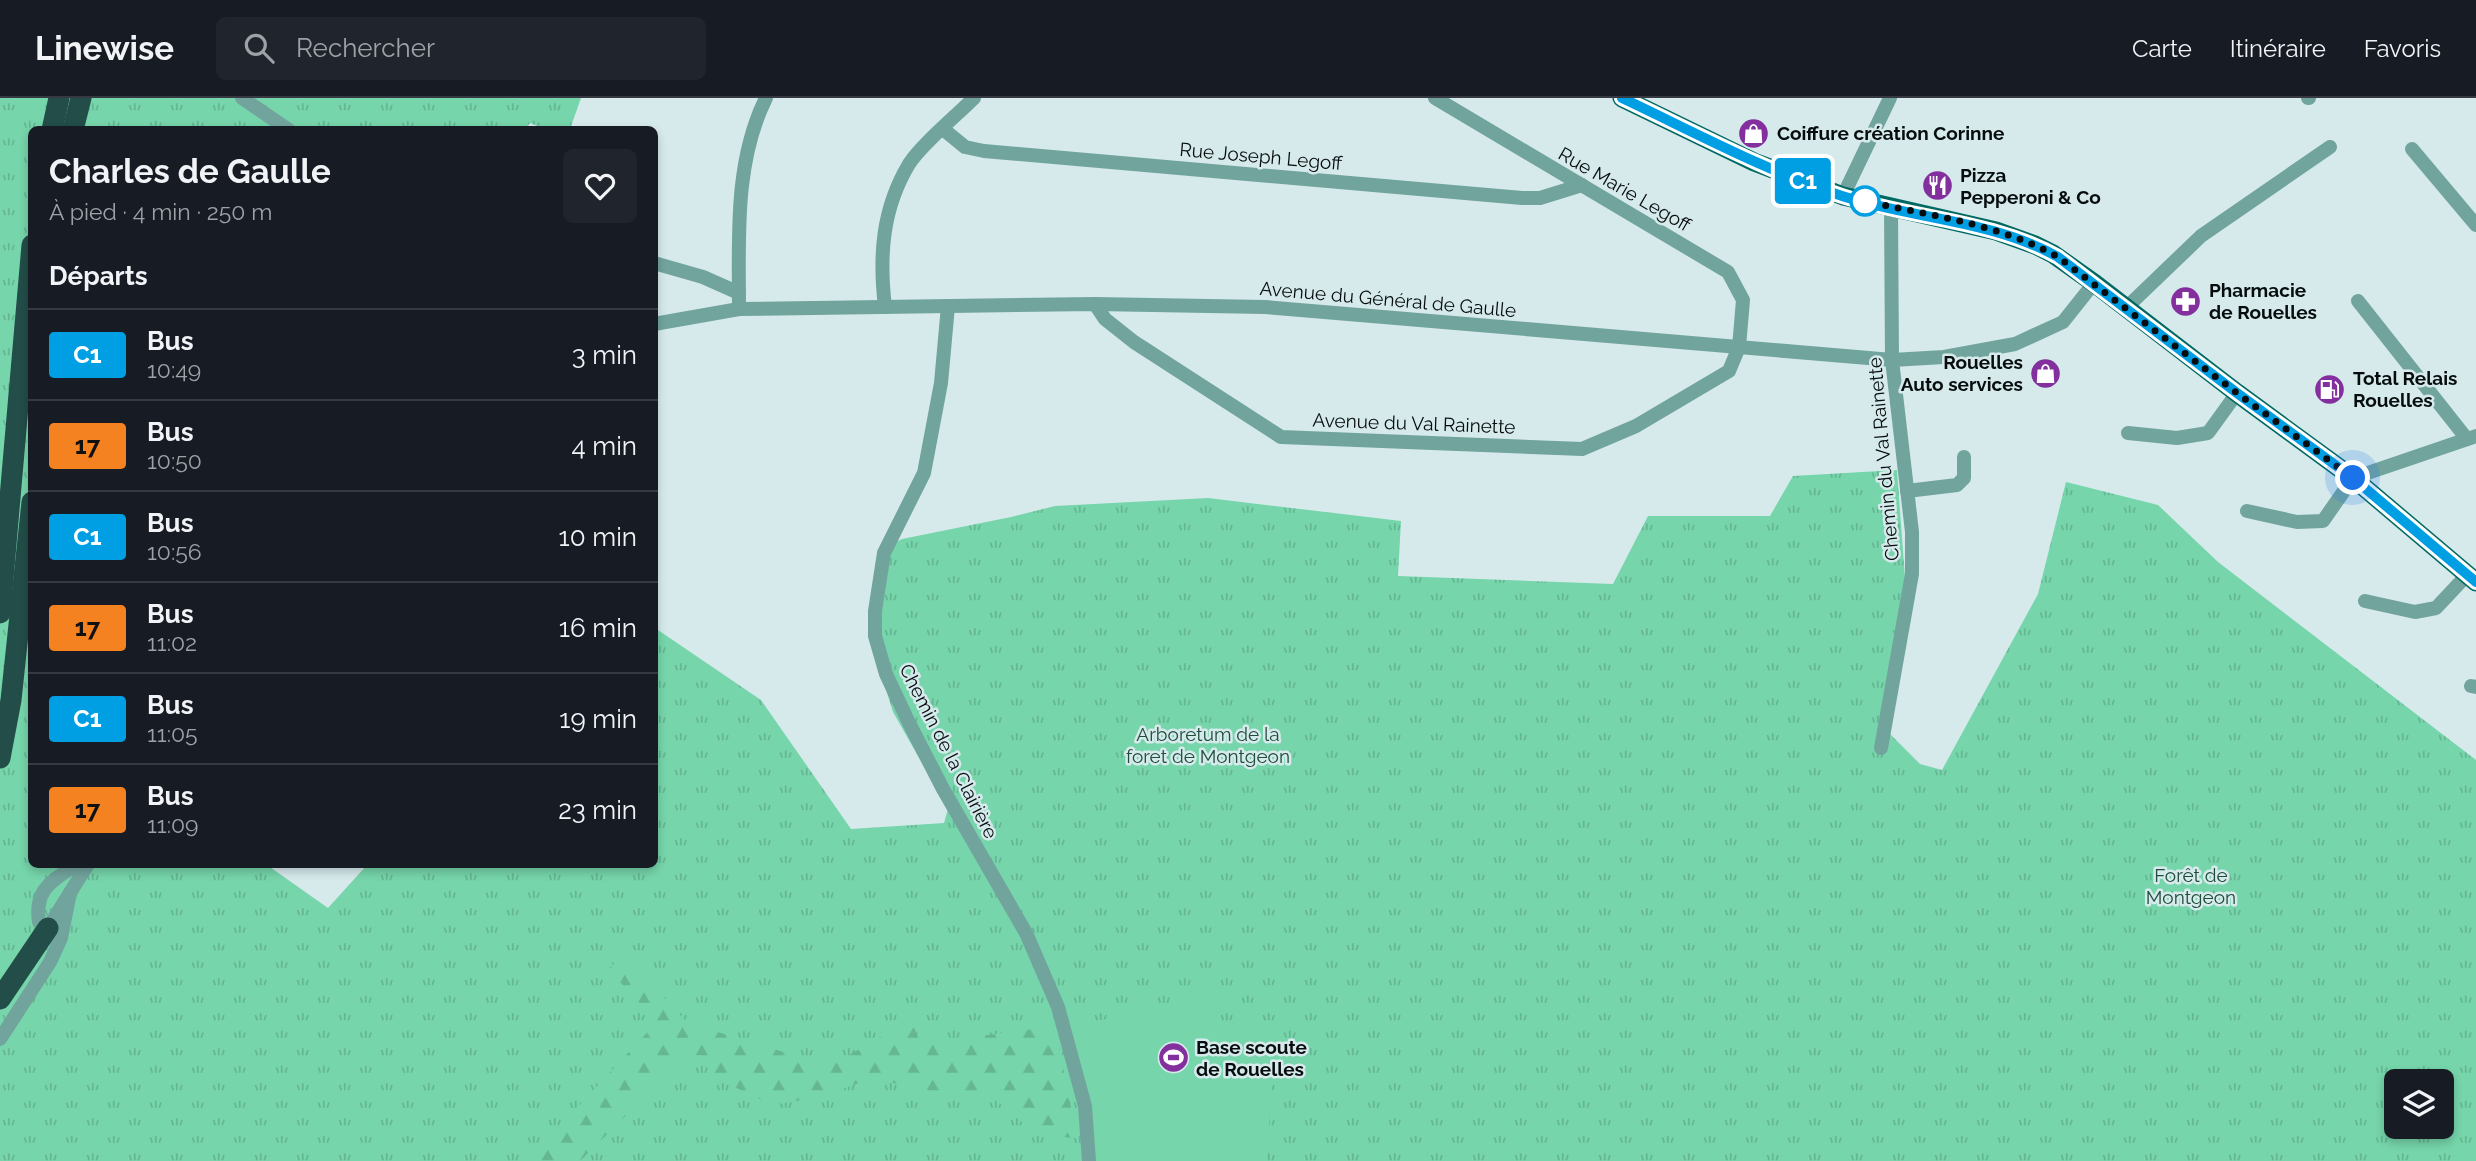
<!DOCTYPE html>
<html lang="fr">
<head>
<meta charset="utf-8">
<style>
  :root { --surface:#171b24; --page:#20242c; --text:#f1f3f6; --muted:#9ea1a6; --line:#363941 }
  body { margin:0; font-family:Raleway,sans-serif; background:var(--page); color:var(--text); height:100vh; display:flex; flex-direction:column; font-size:26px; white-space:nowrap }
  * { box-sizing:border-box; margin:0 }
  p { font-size:23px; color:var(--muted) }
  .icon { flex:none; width:38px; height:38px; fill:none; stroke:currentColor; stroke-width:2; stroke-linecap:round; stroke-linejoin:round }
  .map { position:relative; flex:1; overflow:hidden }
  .sheet { position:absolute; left:28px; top:28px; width:630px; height:742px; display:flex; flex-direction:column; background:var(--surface); border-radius:10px; box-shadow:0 4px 10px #0003 }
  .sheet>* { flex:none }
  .badge { padding:0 14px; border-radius:5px; font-size:24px; line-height:46px }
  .tools { position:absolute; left:2384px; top:971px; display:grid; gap:14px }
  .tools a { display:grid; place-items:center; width:70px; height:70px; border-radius:10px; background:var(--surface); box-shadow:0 4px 10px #0003; font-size:35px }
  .you { position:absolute; width:35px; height:35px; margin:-18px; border:5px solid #fff; border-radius:50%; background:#1a73e8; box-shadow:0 0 0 10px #1a73e833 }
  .map>.badge { position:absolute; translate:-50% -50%; box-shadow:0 0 0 4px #fff }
  h2 { padding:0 21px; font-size:26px; line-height:63px }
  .round { display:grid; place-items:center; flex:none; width:74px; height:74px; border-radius:10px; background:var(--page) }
  .head { display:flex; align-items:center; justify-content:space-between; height:119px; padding:0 21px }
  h1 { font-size:33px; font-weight:700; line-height:52px }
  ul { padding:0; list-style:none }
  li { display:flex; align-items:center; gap:21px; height:91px; padding:0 21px; border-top:2px solid var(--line) }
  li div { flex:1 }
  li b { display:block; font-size:26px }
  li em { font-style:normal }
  li .badge { min-width:77px; font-weight:700; text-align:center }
  header { display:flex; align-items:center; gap:42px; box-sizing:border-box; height:98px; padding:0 35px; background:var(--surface); border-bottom:2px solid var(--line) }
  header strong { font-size:33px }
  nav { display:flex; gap:38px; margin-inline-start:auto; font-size:24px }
  .search { width:490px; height:63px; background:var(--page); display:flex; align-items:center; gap:18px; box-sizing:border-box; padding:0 24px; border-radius:10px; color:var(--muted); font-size:26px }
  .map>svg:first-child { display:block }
  .grass { fill:url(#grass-tufts); fill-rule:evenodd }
  .forest { fill:url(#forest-firs) }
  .garden { fill:#76d5ab }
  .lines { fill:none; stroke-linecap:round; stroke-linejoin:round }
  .minor { stroke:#72a49e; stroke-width:14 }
  .major { stroke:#006961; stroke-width:19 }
  .highway { stroke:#224d48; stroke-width:21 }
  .line-casing { stroke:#fff; stroke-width:16 }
  .line { stroke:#009ee3; stroke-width:10 }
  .walk { stroke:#070d0e; stroke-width:7; stroke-dasharray:0 12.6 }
  .stop-dot { fill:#fff; stroke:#009ee3; stroke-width:3.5 }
  .labels { text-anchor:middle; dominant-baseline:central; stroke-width:5; stroke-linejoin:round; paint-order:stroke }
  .poi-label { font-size:19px; font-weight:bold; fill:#070d0e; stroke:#d6eaec; text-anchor:start }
  .street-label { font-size:19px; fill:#070d0e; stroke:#d6eaec }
  .park-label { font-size:19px; fill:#204d3a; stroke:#d6eaec }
</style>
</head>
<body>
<header>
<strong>Linewise</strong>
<div class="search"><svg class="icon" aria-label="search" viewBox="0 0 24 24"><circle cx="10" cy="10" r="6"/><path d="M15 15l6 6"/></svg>Rechercher</div>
<nav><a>Carte</a><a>Itinéraire</a><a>Favoris</a></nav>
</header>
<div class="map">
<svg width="2476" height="1063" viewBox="0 0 2476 1063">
  <defs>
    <pattern id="grass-tufts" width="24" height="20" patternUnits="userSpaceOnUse" patternTransform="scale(1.75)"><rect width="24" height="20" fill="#76d5ab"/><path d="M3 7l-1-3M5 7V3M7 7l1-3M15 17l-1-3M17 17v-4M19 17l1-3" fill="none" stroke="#65b692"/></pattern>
    <pattern id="forest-firs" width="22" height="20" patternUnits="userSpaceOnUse" patternTransform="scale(1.75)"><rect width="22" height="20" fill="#76d5ab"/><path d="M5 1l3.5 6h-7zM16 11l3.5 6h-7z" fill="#65b692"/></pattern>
  </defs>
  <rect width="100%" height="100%" fill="#d6eaec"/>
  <path class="grass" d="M0,0H581L570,31H545L530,25L525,32H32V766L267,767L328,810L367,767L654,766L655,530L761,602L851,731L944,725L948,711L893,614L873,551L868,517L878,453L902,441L1011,419L1055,408L1208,400L1401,423L1398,478L1613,486L1648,418H1770L1793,378L1897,372L1907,507L1883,629L1920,666L1942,672L2038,496L2066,384L2158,407L2218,464L2476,662V1063H0ZM2396,984H2441V1029H2396Z"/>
  <path class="forest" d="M623,857L688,925L830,968L896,930H915L920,946L1055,928L1077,1040L1037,1037L994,1000L917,991L873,980L820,999L772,1007L708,976L715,960L688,956L580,1063H527L657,924L608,871Z"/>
  <path class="garden" d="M1214,893L1222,926L1264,922L1272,990L1266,1063H1093L1089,1008L1071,930Z"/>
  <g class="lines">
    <g class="minor">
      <path d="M242,0L289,32"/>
      <path d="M2308,0H2309"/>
      <path d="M943,31L965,49L984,53L1522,100H1540L1582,87"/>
      <path d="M2412,51L2476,127"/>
      <path d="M1843,98L1890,0"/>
      <path d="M654,165L703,179L739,195"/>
      <path d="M2358,203L2467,341"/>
      <path d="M1095,206L1105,221L1134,244L1281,339L1582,351L1636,328L1729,273L1739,249L1743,202L1728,174L1435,0"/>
      <path d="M948,208L941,285L924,375L884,455L875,513V538L886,576L909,625L943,691L1026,835L1058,909L1085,1008L1089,1063"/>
      <path d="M885,209C879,158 882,111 909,66C921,47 957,17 974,0"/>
      <path d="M2126,210L2201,138L2330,49"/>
      <path d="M739,211C739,141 734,64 766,0"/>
      <path d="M654,226L739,211L1095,206L1265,209L1892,262L1944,259L2015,246L2063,224L2094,185"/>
      <path d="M2128,335L2177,340L2208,335L2237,295"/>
      <path d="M1907,393L1957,387L1964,380V359"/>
      <path d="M2247,413L2297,424L2323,423L2353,380L2476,338"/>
      <path d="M2365,503L2415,514L2436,510L2467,477"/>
      <path d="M2471,588L2476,589"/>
      <path d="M1881,650L1912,476V434L1892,262L1891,109"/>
      <path d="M48,830L88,766"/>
      <path d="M53,834L39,824C34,791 52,783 77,766"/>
      <path d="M0,941L50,864L61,840L70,795"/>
    </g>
    <path class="major" d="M1622,0L1754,64L1843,98L1996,133L2035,147L2053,156L2094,185L2237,295L2353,380L2476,484"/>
    <g class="highway">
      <path d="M52,32L59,0"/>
      <path d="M73,32L81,0"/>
      <path d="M0,515L32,147"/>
      <path d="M0,660L11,602L32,404"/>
      <path d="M0,901L48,830"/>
    </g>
  </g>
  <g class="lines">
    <defs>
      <path id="line" d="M1622,0C1694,34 1766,73 1842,98C1914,121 1992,122 2058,159L2237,295L2353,380L2476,484"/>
    </defs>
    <use href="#line" class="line-casing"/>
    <use href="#line" class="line"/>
    <path class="walk" d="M1865,103H1863C1929,117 1999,126 2058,159L2237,295L2353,380"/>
  </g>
  <defs>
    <symbol id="shop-disc" viewBox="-11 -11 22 22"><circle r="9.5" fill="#832f9e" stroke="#d6eaec"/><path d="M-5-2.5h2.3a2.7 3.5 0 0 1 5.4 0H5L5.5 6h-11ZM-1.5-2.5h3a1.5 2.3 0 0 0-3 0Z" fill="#fff"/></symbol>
    <symbol id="restaurant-disc" viewBox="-11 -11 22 22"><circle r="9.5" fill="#832f9e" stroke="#d6eaec"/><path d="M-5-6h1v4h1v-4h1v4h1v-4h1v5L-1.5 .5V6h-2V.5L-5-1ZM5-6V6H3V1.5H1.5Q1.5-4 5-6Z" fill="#fff"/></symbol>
    <symbol id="pharmacy-disc" viewBox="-11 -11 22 22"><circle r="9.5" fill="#832f9e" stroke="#d6eaec"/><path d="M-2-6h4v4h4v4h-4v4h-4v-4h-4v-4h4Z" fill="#fff"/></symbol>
    <symbol id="fuel-disc" viewBox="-11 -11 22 22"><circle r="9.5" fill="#832f9e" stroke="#d6eaec"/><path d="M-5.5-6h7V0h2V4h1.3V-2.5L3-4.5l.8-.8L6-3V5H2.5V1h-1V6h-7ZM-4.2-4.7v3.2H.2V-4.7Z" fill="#fff"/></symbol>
    <symbol id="stadium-disc" viewBox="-11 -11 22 22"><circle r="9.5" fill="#832f9e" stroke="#d6eaec"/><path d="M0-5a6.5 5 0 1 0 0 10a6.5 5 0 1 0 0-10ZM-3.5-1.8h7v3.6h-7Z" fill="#fff"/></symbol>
  </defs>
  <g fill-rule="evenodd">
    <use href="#shop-disc" x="1736" y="18" width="35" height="35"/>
    <use href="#restaurant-disc" x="1920" y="70" width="35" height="35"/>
    <use href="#pharmacy-disc" x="2168" y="186" width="35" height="35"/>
    <use href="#shop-disc" x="2028" y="258" width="35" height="35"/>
    <use href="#fuel-disc" x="2312" y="274" width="35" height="35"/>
    <use href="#stadium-disc" x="1156" y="942" width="35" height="35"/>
  </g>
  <circle class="stop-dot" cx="1865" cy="103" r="14"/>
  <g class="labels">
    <g class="poi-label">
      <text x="1777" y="35">Coiffure création Corinne</text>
      <text x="1960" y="77">Pizza<tspan x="1960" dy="22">Pepperoni &amp; Co</tspan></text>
      <text x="2209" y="192">Pharmacie<tspan x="2209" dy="22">de Rouelles</tspan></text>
      <text x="2023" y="264" text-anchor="end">Rouelles<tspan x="2023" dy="22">Auto services</tspan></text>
      <text x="2353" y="280">Total Relais<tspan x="2353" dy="22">Rouelles</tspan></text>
      <text x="1196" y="949">Base scoute<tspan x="1196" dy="22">de Rouelles</tspan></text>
    </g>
    <g class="street-label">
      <text transform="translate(1261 58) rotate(5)">Rue Joseph Legoff</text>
      <text transform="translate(1625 91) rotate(30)">Rue Marie Legoff</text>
      <text transform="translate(1388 201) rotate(5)">Avenue du Général de Gaulle</text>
      <text transform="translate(1414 325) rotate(2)">Avenue du Val Rainette</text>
      <text transform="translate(1883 361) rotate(-95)">Chemin du Val Rainette</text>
      <text transform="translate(949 653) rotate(63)">Chemin de la Clairière</text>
    </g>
    <g class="park-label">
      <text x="1208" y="636">Arboretum de la<tspan x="1208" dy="22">foret de Montgeon</tspan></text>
      <text x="2191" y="777">Forêt de<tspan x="2191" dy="22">Montgeon</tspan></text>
    </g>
  </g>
</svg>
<div class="tools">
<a><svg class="icon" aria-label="layers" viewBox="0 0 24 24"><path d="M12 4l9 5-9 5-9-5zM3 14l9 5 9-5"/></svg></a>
</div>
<div class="you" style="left:2353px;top:380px"></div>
<b class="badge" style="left:1803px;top:83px;background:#009ee3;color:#fff">C1</b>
<section class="sheet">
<div class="head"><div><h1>Charles de Gaulle</h1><p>À pied · 4 min · 250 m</p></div><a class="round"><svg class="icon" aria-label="heart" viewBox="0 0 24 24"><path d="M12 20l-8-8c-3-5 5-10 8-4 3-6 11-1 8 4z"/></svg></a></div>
<h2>Départs</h2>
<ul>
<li><span class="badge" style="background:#009ee3;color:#fff">C1</span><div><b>Bus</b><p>10:49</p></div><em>3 min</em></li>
<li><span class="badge" style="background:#f58220;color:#111">17</span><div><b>Bus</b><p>10:50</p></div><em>4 min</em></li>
<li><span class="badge" style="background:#009ee3;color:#fff">C1</span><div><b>Bus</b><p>10:56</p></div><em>10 min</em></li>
<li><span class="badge" style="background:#f58220;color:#111">17</span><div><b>Bus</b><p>11:02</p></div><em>16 min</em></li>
<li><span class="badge" style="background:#009ee3;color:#fff">C1</span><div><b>Bus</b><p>11:05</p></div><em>19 min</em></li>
<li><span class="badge" style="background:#f58220;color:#111">17</span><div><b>Bus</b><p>11:09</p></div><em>23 min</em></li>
</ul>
</section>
</div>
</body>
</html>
